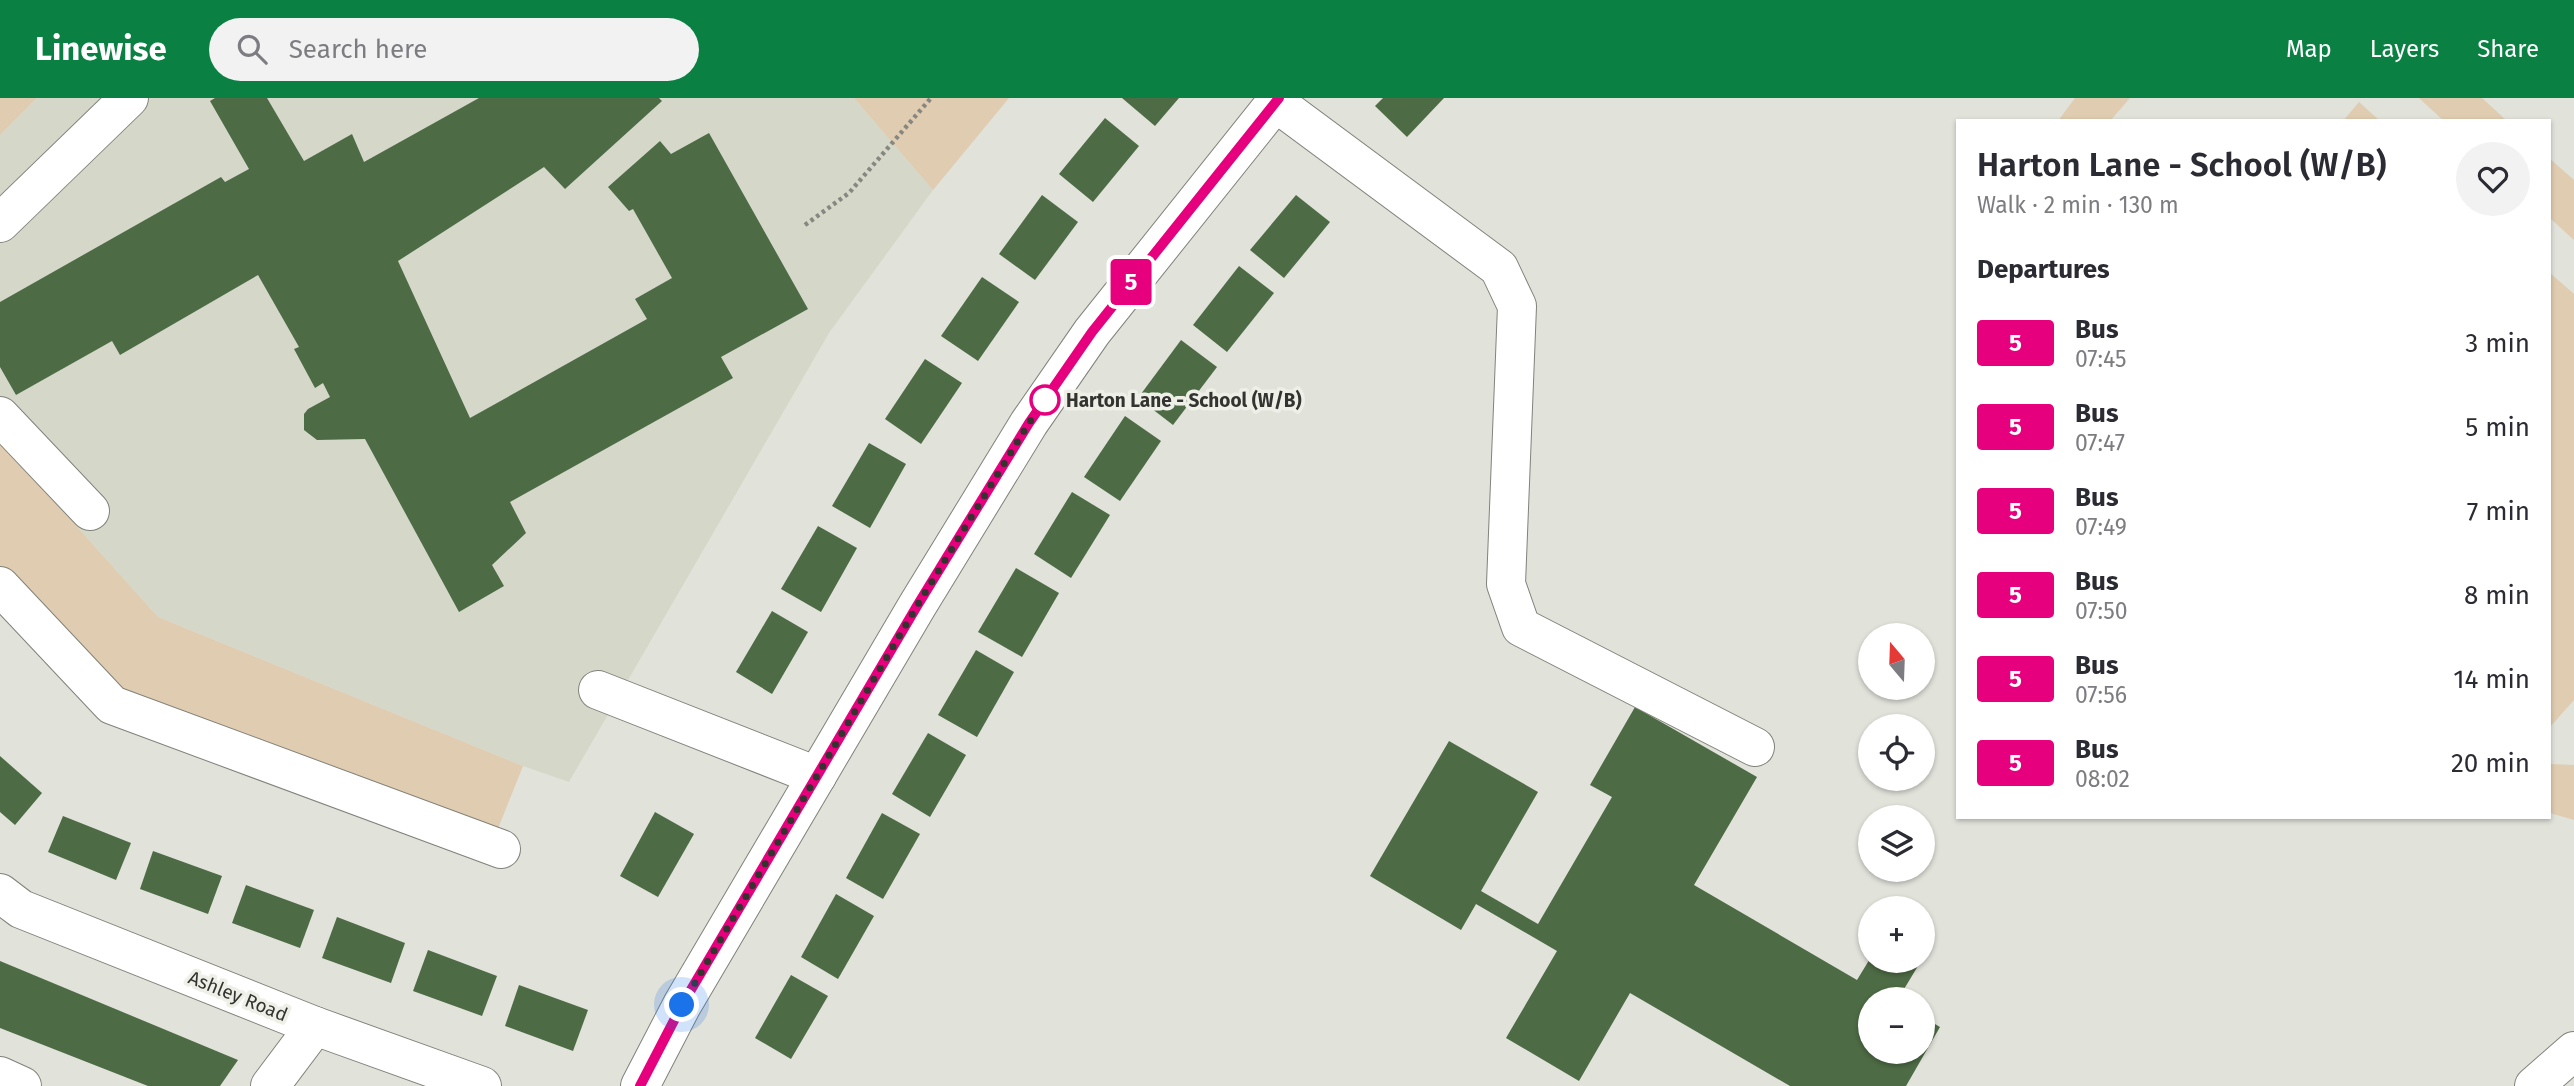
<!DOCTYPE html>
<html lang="en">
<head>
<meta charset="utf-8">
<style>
  :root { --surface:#fff; --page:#f2f2f3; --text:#2b2b33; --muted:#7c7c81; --accent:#0b8043 }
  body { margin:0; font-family:"Fira Sans",sans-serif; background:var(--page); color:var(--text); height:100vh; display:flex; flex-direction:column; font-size:26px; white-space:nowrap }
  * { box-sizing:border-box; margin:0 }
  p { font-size:23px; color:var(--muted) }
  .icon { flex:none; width:38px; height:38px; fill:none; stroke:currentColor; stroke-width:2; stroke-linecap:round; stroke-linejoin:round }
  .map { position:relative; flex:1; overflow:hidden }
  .sheet { position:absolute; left:1956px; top:21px; width:595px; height:700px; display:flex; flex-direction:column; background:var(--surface); border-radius:0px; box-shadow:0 2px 5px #0004 }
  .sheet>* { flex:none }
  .badge { padding:0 14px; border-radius:5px; font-size:24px; line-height:46px }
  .needle { width:46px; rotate:341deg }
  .tools { position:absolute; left:1858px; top:525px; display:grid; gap:14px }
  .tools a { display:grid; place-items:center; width:77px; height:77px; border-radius:50%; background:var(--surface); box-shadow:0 2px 5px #0004; font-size:35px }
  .you { position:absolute; width:35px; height:35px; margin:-18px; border:5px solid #fff; border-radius:50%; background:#1a73e8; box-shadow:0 0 0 10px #1a73e833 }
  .map>.badge { position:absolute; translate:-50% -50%; box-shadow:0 0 0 4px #fff }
  h2 { padding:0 21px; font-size:26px; line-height:63px }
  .round { display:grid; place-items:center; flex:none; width:74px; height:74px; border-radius:37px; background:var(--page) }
  .head { display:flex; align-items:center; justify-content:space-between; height:119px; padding:0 21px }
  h1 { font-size:33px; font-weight:600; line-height:52px }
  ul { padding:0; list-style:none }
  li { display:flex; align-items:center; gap:21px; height:84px; padding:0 21px }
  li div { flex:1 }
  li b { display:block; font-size:26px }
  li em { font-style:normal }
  li .badge { min-width:77px; font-weight:700; text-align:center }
  header { display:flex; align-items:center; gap:42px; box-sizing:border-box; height:98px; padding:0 35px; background:var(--accent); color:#fff }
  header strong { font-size:33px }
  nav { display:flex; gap:38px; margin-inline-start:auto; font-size:24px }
  .search { width:490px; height:63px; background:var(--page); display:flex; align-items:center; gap:18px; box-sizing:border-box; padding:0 24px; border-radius:38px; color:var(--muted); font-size:26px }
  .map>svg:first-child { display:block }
  .built { fill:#d5d8c9 }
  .green { fill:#e0ccb0 }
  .building { fill:#4d6b44 }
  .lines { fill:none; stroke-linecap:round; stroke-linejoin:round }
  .minor-casing { stroke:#80827b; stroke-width:40 }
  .path { stroke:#868781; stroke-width:4.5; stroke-dasharray:3.5 3.5; stroke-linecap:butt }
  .minor { stroke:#fff; stroke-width:38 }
  .line-casing { stroke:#fff; stroke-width:16 }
  .line { stroke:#e6007e; stroke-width:10 }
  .walk { stroke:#333330; stroke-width:7; stroke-dasharray:0 12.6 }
  .stop-dot { fill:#fff; stroke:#e6007e; stroke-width:3.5 }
  .labels { text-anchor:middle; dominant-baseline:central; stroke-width:7; stroke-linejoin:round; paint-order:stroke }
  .stop-label { font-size:19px; font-weight:bold; fill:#333330; stroke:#eef0e8; text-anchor:start }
  .street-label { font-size:19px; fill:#333330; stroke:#eef0e8 }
</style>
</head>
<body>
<header>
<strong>Linewise</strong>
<div class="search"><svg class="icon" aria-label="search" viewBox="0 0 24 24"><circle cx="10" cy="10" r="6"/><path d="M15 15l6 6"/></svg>Search here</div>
<nav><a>Map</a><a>Layers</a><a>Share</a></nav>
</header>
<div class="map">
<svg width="2574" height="988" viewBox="0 0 2574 988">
  <rect width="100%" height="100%" fill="#e1e2da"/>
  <path class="built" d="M37,0H854L933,92L829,235L569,684L523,668L158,519L0,343V37Z"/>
  <g class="green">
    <path d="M0,0H37L0,37Z"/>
    <path d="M854,0H1009L933,92Z"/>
    <path d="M2075,0H2130L2110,23H2058Z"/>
    <path d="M2419,0H2482L2507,23H2444Z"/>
    <path d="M2359,4L2380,23H2343Z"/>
    <path d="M2550,61L2574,82V142L2550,120Z"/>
    <path d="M2550,175L2574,196V602L2550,629Z"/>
    <path d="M0,343L158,519L523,668L491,748L112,607L0,488Z"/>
    <path d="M2550,666L2574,667V722L2550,715Z"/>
  </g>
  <g class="building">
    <path d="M215,0H267L304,63L352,36L364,64L479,0H659L662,3L565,91L544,69L398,163L470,320L647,221L635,201L672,180L633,111L629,113L608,89L660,43L671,56L709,35L808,211L721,259L733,280L510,404L526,435L492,467L504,488L459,514L365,341L317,342L304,332V316L308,311L330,299L323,285L315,290L294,251L299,249L258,177L120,257L112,243L16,297L0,269V204L221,79L225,84L249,71L210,3Z"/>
    <path d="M1122,0H1179L1155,28Z"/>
    <path d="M1383,0H1444L1407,39L1375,8Z"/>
    <path d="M1105,20L1139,48L1093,104L1059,76Z"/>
    <path d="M1042,97L1078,124L1035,182L999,156Z"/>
    <path d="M1296,97L1330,124L1284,180L1250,152Z"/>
    <path d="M1239,168L1274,195L1227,254L1193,227Z"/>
    <path d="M982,179L1019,204L978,263L941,238Z"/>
    <path d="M1181,242L1217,269L1173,327L1138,300Z"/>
    <path d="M925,261L962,285L921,346L885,321Z"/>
    <path d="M1125,318L1161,343L1120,403L1084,379Z"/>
    <path d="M869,345L906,366L870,430L832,408Z"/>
    <path d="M1072,394L1110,417L1071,480L1034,456Z"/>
    <path d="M818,428L857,450L821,514L781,491Z"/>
    <path d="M1016,470L1059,495L1022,559L978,534Z"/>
    <path d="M772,513L808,534L772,596L736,574Z"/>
    <path d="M976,552L1014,574L977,639L938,617Z"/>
    <path d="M1635,609L1757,679L1694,787L1857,882L1871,859V863H1921L1898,901H1871V954H1923V919L1940,929L1906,988H1790L1630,895L1579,983L1506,940L1557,853L1476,806L1461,832L1370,778L1449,643L1538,694L1481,793L1538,826L1612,699L1590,687Z"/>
    <path d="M928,635L966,657L930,719L892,696Z"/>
    <path d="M0,658L42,695L15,727L0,714Z"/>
    <path d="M655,714L694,736L658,799L620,778Z"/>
    <path d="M882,715L920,736L883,801L846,780Z"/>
    <path d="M63,718L131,745L116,782L48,754Z"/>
    <path d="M153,753L222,778L208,816L140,791Z"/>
    <path d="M246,787L314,812L300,850L232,825Z"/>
    <path d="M836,796L874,818L838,881L801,859Z"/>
    <path d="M337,819L405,845L391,885L322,860Z"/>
    <path d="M428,852L497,878L482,918L413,893Z"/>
    <path d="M0,863L238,962L220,988H148L0,930Z"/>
    <path d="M791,877L828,898L791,961L755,940Z"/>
    <path d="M519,887L588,912L573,953L505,928Z"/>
  </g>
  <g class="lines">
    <defs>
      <g id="minor">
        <path d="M1275,4L1499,170L1517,208L1506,486L1521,529L1755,649"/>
        <path d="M0,125L129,0"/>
        <path d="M0,318L90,413"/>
        <path d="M0,488L112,607L501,751"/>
        <path d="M598,592L817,678"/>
        <path d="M0,795L21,811L315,928L482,988"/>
        <path d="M0,978L22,988"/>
        <path d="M270,988L315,928"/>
        <path d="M640,988L682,907L917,508L1029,325L1092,234L1279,0"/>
        <path d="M2534,988L2574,953"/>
      </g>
    </defs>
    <use href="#minor" class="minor-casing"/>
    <path class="path" d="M805,127L849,95L931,0"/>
    <use href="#minor" class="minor"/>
  </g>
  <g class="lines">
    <defs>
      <path id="line" d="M640,988L682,907L917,508L1029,325L1092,234L1279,0"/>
    </defs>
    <use href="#line" class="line-casing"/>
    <use href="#line" class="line"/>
    <path class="walk" d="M682,907L917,508L1029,325L1045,302"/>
  </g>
  <circle class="stop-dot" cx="1045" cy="302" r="14"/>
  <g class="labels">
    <g class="stop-label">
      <text x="1066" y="302">Harton Lane - School (W/B)</text>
    </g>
    <g class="street-label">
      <text transform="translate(238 898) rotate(22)">Ashley Road</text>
    </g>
  </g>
</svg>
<div class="tools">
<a><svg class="needle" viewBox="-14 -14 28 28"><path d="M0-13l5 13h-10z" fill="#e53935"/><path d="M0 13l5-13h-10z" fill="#7c7c81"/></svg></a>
<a><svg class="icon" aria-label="locate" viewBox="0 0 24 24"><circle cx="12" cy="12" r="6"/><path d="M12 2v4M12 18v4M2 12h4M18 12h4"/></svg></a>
<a><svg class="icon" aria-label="layers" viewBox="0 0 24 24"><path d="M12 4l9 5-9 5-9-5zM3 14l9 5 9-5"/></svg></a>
<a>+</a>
<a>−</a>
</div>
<div class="you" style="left:682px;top:907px"></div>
<b class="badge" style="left:1131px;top:184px;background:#e6007e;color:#fff">5</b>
<section class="sheet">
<div class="head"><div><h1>Harton Lane - School (W/B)</h1><p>Walk · 2 min · 130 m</p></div><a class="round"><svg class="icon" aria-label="heart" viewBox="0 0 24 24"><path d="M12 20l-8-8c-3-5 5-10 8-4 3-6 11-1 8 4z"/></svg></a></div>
<h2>Departures</h2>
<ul>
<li><span class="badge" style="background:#e6007e;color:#fff">5</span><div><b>Bus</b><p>07:45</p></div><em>3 min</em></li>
<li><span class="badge" style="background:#e6007e;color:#fff">5</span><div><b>Bus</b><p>07:47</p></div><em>5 min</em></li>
<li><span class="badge" style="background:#e6007e;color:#fff">5</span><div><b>Bus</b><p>07:49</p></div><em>7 min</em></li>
<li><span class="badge" style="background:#e6007e;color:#fff">5</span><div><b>Bus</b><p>07:50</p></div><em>8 min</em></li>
<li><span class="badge" style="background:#e6007e;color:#fff">5</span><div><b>Bus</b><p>07:56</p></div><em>14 min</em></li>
<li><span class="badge" style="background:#e6007e;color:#fff">5</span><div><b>Bus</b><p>08:02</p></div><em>20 min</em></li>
</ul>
</section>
</div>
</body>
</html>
